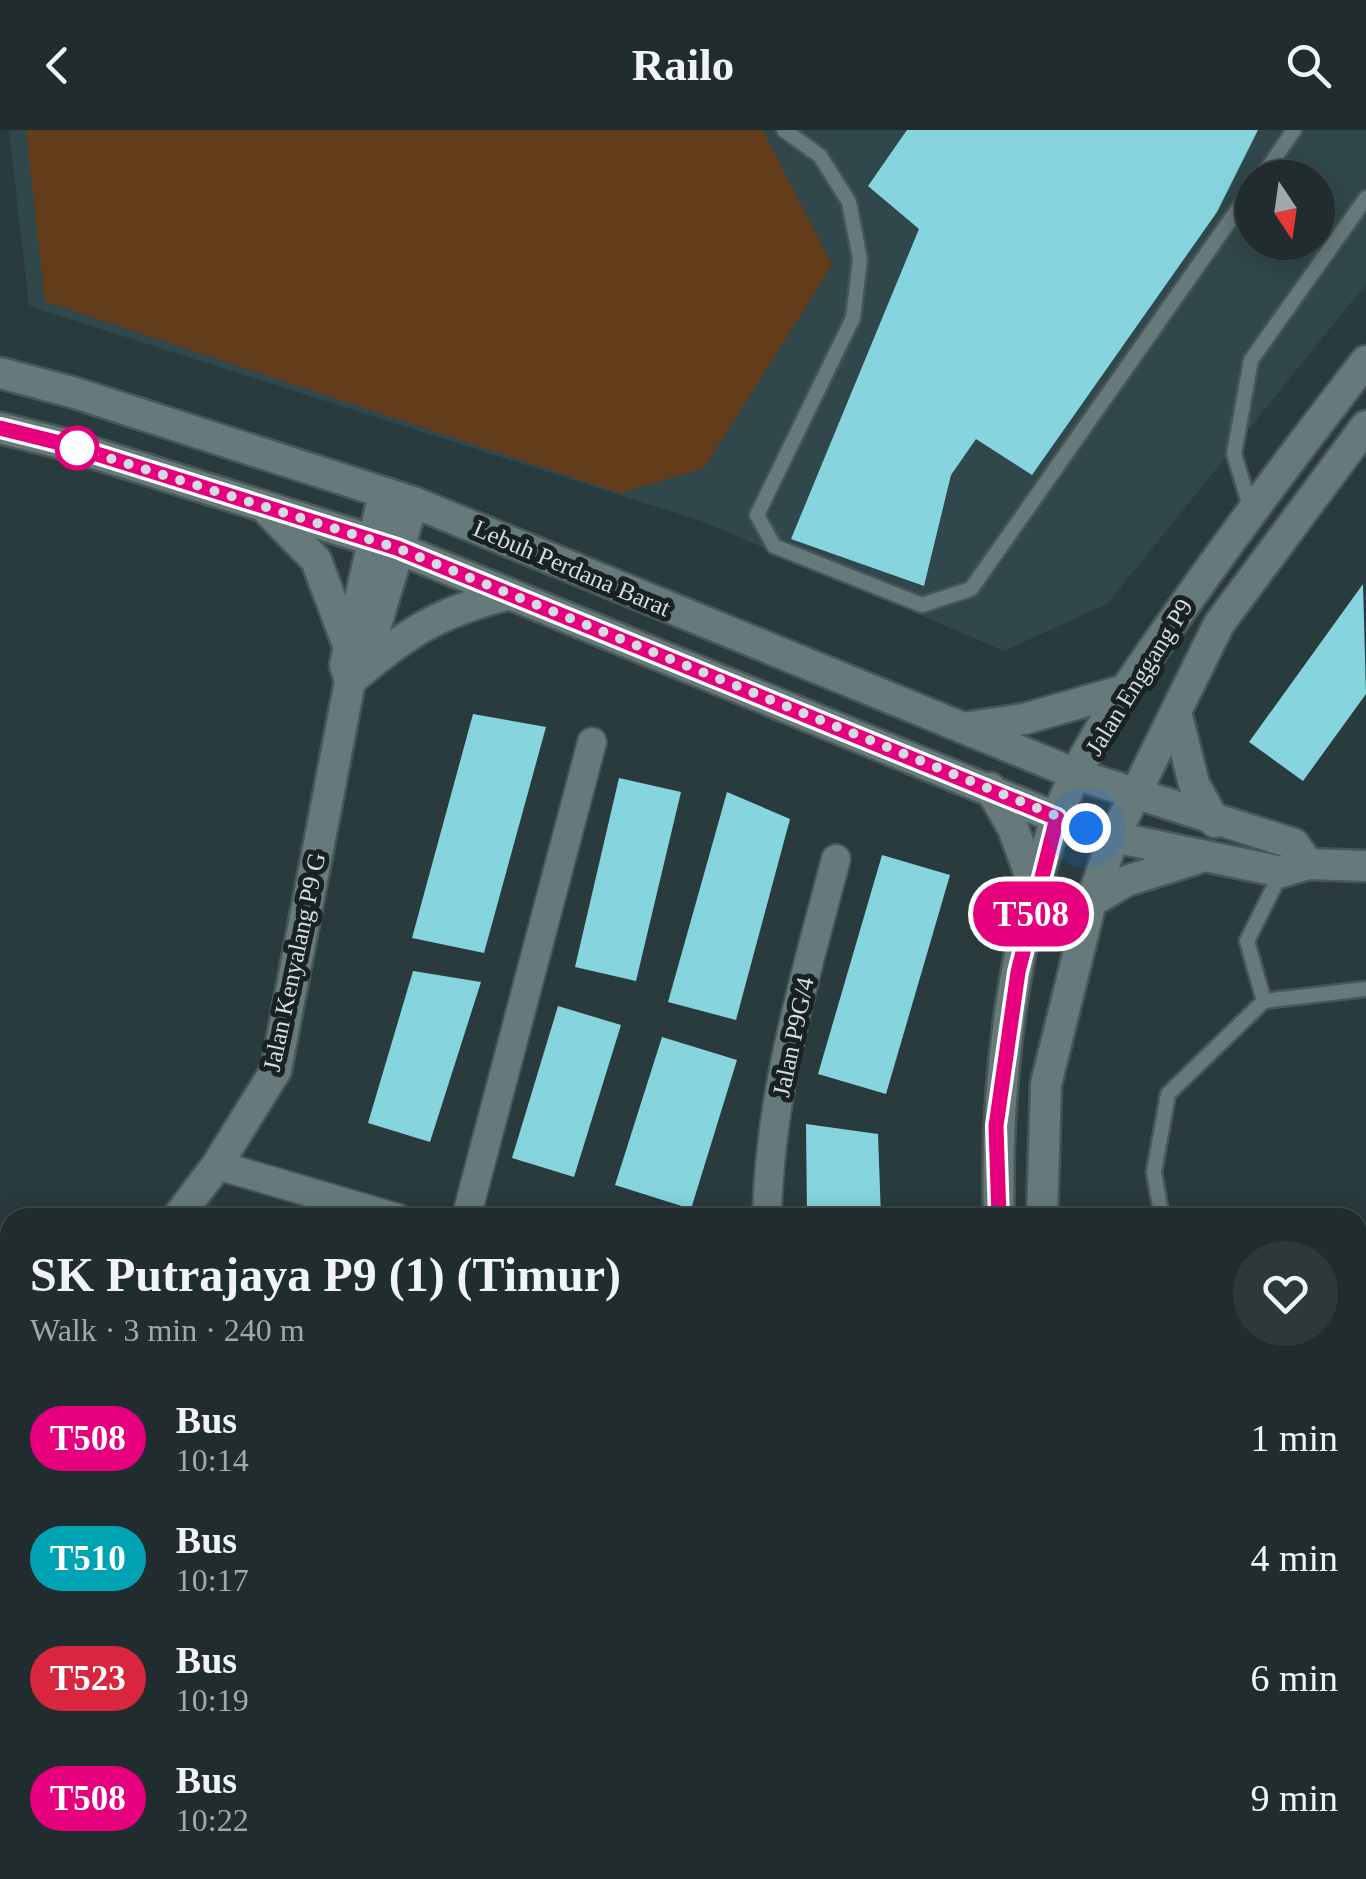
<!DOCTYPE html>
<html lang="en">
<head>
<meta charset="utf-8">
<style>
  :root { --surface:#202c2e; --page:#2d383a; --text:#f1f3f6; --muted:#a2a7aa; --line:#3d484a }
  body { margin:0; font-family:"Times New Roman",serif; background:var(--page); color:var(--text); height:100vh; display:flex; flex-direction:column; font-size:38px; white-space:nowrap }
  * { box-sizing:border-box; margin:0 }
  p { font-size:32px; color:var(--muted) }
  .icon { flex:none; width:55px; height:55px; fill:none; stroke:currentColor; stroke-width:2; stroke-linecap:round; stroke-linejoin:round }
  .map { position:relative; flex:1; overflow:hidden }
  .sheet { position:absolute; left:0px; top:1078px; width:1368px; height:672px; display:flex; flex-direction:column; background:var(--surface); border-radius:30px 30px 0 0; box-shadow:0 5px 25px #0003,0 0 0 2px var(--line) }
  .sheet>* { flex:none }
  .badge { padding:0 20px; border-radius:32px; font-size:35px; line-height:65px }
  .needle { width:65px; rotate:167deg }
  .fabs { position:absolute; left:1235px; top:30px; display:grid; gap:20px }
  .fabs a { display:grid; place-items:center; width:100px; height:100px; border-radius:50%; background:var(--surface); box-shadow:0 5px 25px #0003,0 0 0 2px var(--line); font-size:50px }
  .you { position:absolute; width:50px; height:50px; margin:-25px; border:8px solid #fff; border-radius:50%; background:#1a73e8; box-shadow:0 0 0 15px #1a73e833 }
  .map>.badge { position:absolute; translate:-50% -50%; box-shadow:0 0 0 5px #fff }
  .round { display:grid; place-items:center; flex:none; width:105px; height:105px; border-radius:52px; background:var(--page) }
  .overview { display:flex; align-items:center; justify-content:space-between; height:170px; padding:0 30px }
  h1 { font-size:48px; font-weight:700; line-height:75px }
  ul { padding:0; list-style:none }
  li { display:flex; align-items:center; gap:30px; height:120px; padding:0 30px }
  li div { flex:1 }
  li b { display:block; font-size:38px }
  li em { font-style:normal }
  li .badge { min-width:110px; font-weight:700; text-align:center }
  header { display:flex; justify-content:space-between; align-items:center; height:130px; padding:0 30px; background:var(--surface); font-size:45px; font-weight:700 }
  .map>svg:first-child { display:block }
  .built { fill:#30484b; fill-rule:evenodd }
  .green { fill:#633d19 }
  .building { fill:#85d4de }
  .lines { fill:none; stroke-linecap:round; stroke-linejoin:round }
  .lane-casing { stroke:#485658; stroke-width:19 }
  .street-casing { stroke:#485658; stroke-width:32 }
  .secondary-casing { stroke:#485658; stroke-width:35 }
  .lane { stroke:#66797b; stroke-width:14 }
  .street { stroke:#66797b; stroke-width:28 }
  .secondary { stroke:#66797b; stroke-width:30 }
  .line-casing { stroke:#fff; stroke-width:22 }
  .line { stroke:#e6007e; stroke-width:15 }
  .walk { stroke:#d3dddf; stroke-width:10; stroke-dasharray:0 18 }
  .stop-dot { fill:#fff; stroke:#e6007e; stroke-width:5 }
  .labels { text-anchor:middle; dominant-baseline:central; stroke-width:10; stroke-linejoin:round; paint-order:stroke }
  .street-label { font-size:25px; fill:#d3dddf; stroke:#192122 }
</style>
</head>
<body>
<header><svg class="icon" aria-label="back" viewBox="0 0 24 24"><path d="M15 5l-7 7 7 7"/></svg>Railo<svg class="icon" aria-label="search" viewBox="0 0 24 24"><circle cx="10" cy="10" r="6"/><path d="M15 15l6 6"/></svg></header>
<div class="map">
<svg width="1366" height="1749" viewBox="0 0 1366 1749">
  <rect width="100%" height="100%" fill="#2a3b3d"/>
  <path class="built" d="M9,0H1366V154L1107,474L1004,521L704,392L29,176ZM1252,48H1318V112H1252Z"/>
  <path class="green" d="M26,0H763L832,135L704,338L621,363L45,171Z"/>
  <g class="building">
    <path d="M907,0H1258L1217,82L1032,345L976,309L951,345L924,456L791,409L919,99L868,56Z"/>
    <path d="M1363,454L1366,564L1303,651L1249,612Z"/>
    <path d="M473,584L546,597L484,823L412,808Z"/>
    <path d="M619,648L681,662L636,851L575,837Z"/>
    <path d="M727,662L790,689L736,890L668,872Z"/>
    <path d="M882,725L950,745L886,964L818,944Z"/>
    <path d="M413,841L481,852L430,1012L368,993Z"/>
    <path d="M558,876L621,895L574,1047L512,1028Z"/>
    <path d="M662,907L737,930L691,1079L615,1055Z"/>
    <path d="M806,994L878,1004L881,1088H807Z"/>
    <path d="M221,1740H359L364,1749H223Z"/>
    <path d="M419,1740H505L508,1749H422Z"/>
    <path d="M1016,1742L1049,1747L1048,1749H1003Z"/>
  </g>
  <g class="lines">
    <defs>
      <g id="lane">
        <path d="M784,0L820,26L849,72L860,129L853,188L757,385L774,416L922,475L971,459L1252,59"/>
        <path d="M1261,48L1294,0"/>
        <path d="M1251,380L1234,324L1251,230L1366,68"/>
        <path d="M1264,871L1247,811L1281,743"/>
        <path d="M1162,1088L1154,1042L1168,964L1264,871L1366,859"/>
        <path d="M1358,1330L1366,1334"/>
        <path d="M0,1368L10,1362"/>
        <path d="M0,1431L10,1468"/>
        <path d="M106,1740L110,1749"/>
        <path d="M1085,1740L1091,1749"/>
        <path d="M938,1749L954,1740"/>
      </g>
      <g id="street">
        <path d="M217,1035L397,1088"/>
        <path d="M466,1088L592,612"/>
        <path d="M767,1088C769,965 805,847 836,729"/>
        <path d="M541,1740L544,1749"/>
      </g>
      <g id="secondary">
        <path d="M0,243L75,263L413,372L1078,645L1294,714L1308,734"/>
        <path d="M0,298L68,315L397,418L1057,688L1114,707L1282,742L1308,734L1366,736"/>
        <path d="M269,382L316,430L348,515"/>
        <path d="M366,528L413,372"/>
        <path d="M350,551C406,503 438,482 510,464"/>
        <path d="M1176,582L1194,654L1215,692"/>
        <path d="M963,598L1024,589L1125,560"/>
        <path d="M990,658L1013,698L1036,761"/>
        <path d="M1091,772L1126,751L1196,729"/>
        <path d="M177,1088L217,1035L276,940L350,551L345,535L384,363"/>
        <path d="M999,1088C995,955 1012,817 1056,690C1081,620 1129,554 1171,494C1234,404 1299,317 1366,231"/>
        <path d="M1042,1088L1046,954L1091,772L1114,707L1219,494L1366,296"/>
        <path d="M0,1251L10,1246"/>
        <path d="M1235,1740L1243,1749"/>
        <path d="M1287,1740L1293,1749"/>
        <path d="M738,1749L756,1740"/>
      </g>
    </defs>
    <use href="#lane" class="lane-casing"/>
    <use href="#street" class="street-casing"/>
    <use href="#secondary" class="secondary-casing"/>
    <use href="#lane" class="lane"/>
    <use href="#street" class="street"/>
    <use href="#secondary" class="secondary"/>
  </g>
  <g class="lines">
    <defs>
      <path id="line" d="M0,298L68,315L397,418L1057,688L1018,842L996,996L999,1088"/>
    </defs>
    <use href="#line" class="line-casing"/>
    <use href="#line" class="line"/>
    <path class="walk" d="M77,318L397,418L1086,698"/>
  </g>
  <circle class="stop-dot" cx="77" cy="318" r="20"/>
  <g class="labels">
    <g class="street-label">
      <text transform="translate(572 438) rotate(23)">Lebuh Perdana Barat</text>
      <text transform="translate(1139 547) rotate(-58)">Jalan Enggang P9</text>
      <text transform="translate(294 832) rotate(-78)">Jalan Kenyalang P9 G</text>
      <text transform="translate(793 907) rotate(-78)">Jalan P9G/4</text>
    </g>
  </g>
</svg>
<div class="fabs">
<a><svg class="needle" viewBox="-14 -14 28 28"><path d="M0-13l5 13h-10z" fill="#e53935"/><path d="M0 13l5-13h-10z" fill="#a2a7aa"/></svg></a>
</div>
<div class="you" style="left:1086px;top:698px"></div>
<b class="badge" style="left:1031px;top:784px;background:#e6007e;color:#fff">T508</b>
<section class="sheet">
<div class="overview"><div><h1>SK Putrajaya P9 (1) (Timur)</h1><p>Walk · 3 min · 240 m</p></div><a class="round"><svg class="icon" aria-label="heart" viewBox="0 0 24 24"><path d="M12 20l-8-8c-3-5 5-10 8-4 3-6 11-1 8 4z"/></svg></a></div>
<ul>
<li><span class="badge" style="background:#e6007e;color:#fff">T508</span><div><b>Bus</b><p>10:14</p></div><em>1 min</em></li>
<li><span class="badge" style="background:#00a3b4;color:#fff">T510</span><div><b>Bus</b><p>10:17</p></div><em>4 min</em></li>
<li><span class="badge" style="background:#d7263d;color:#fff">T523</span><div><b>Bus</b><p>10:19</p></div><em>6 min</em></li>
<li><span class="badge" style="background:#e6007e;color:#fff">T508</span><div><b>Bus</b><p>10:22</p></div><em>9 min</em></li>
</ul>
</section>
</div>
</body>
</html>
